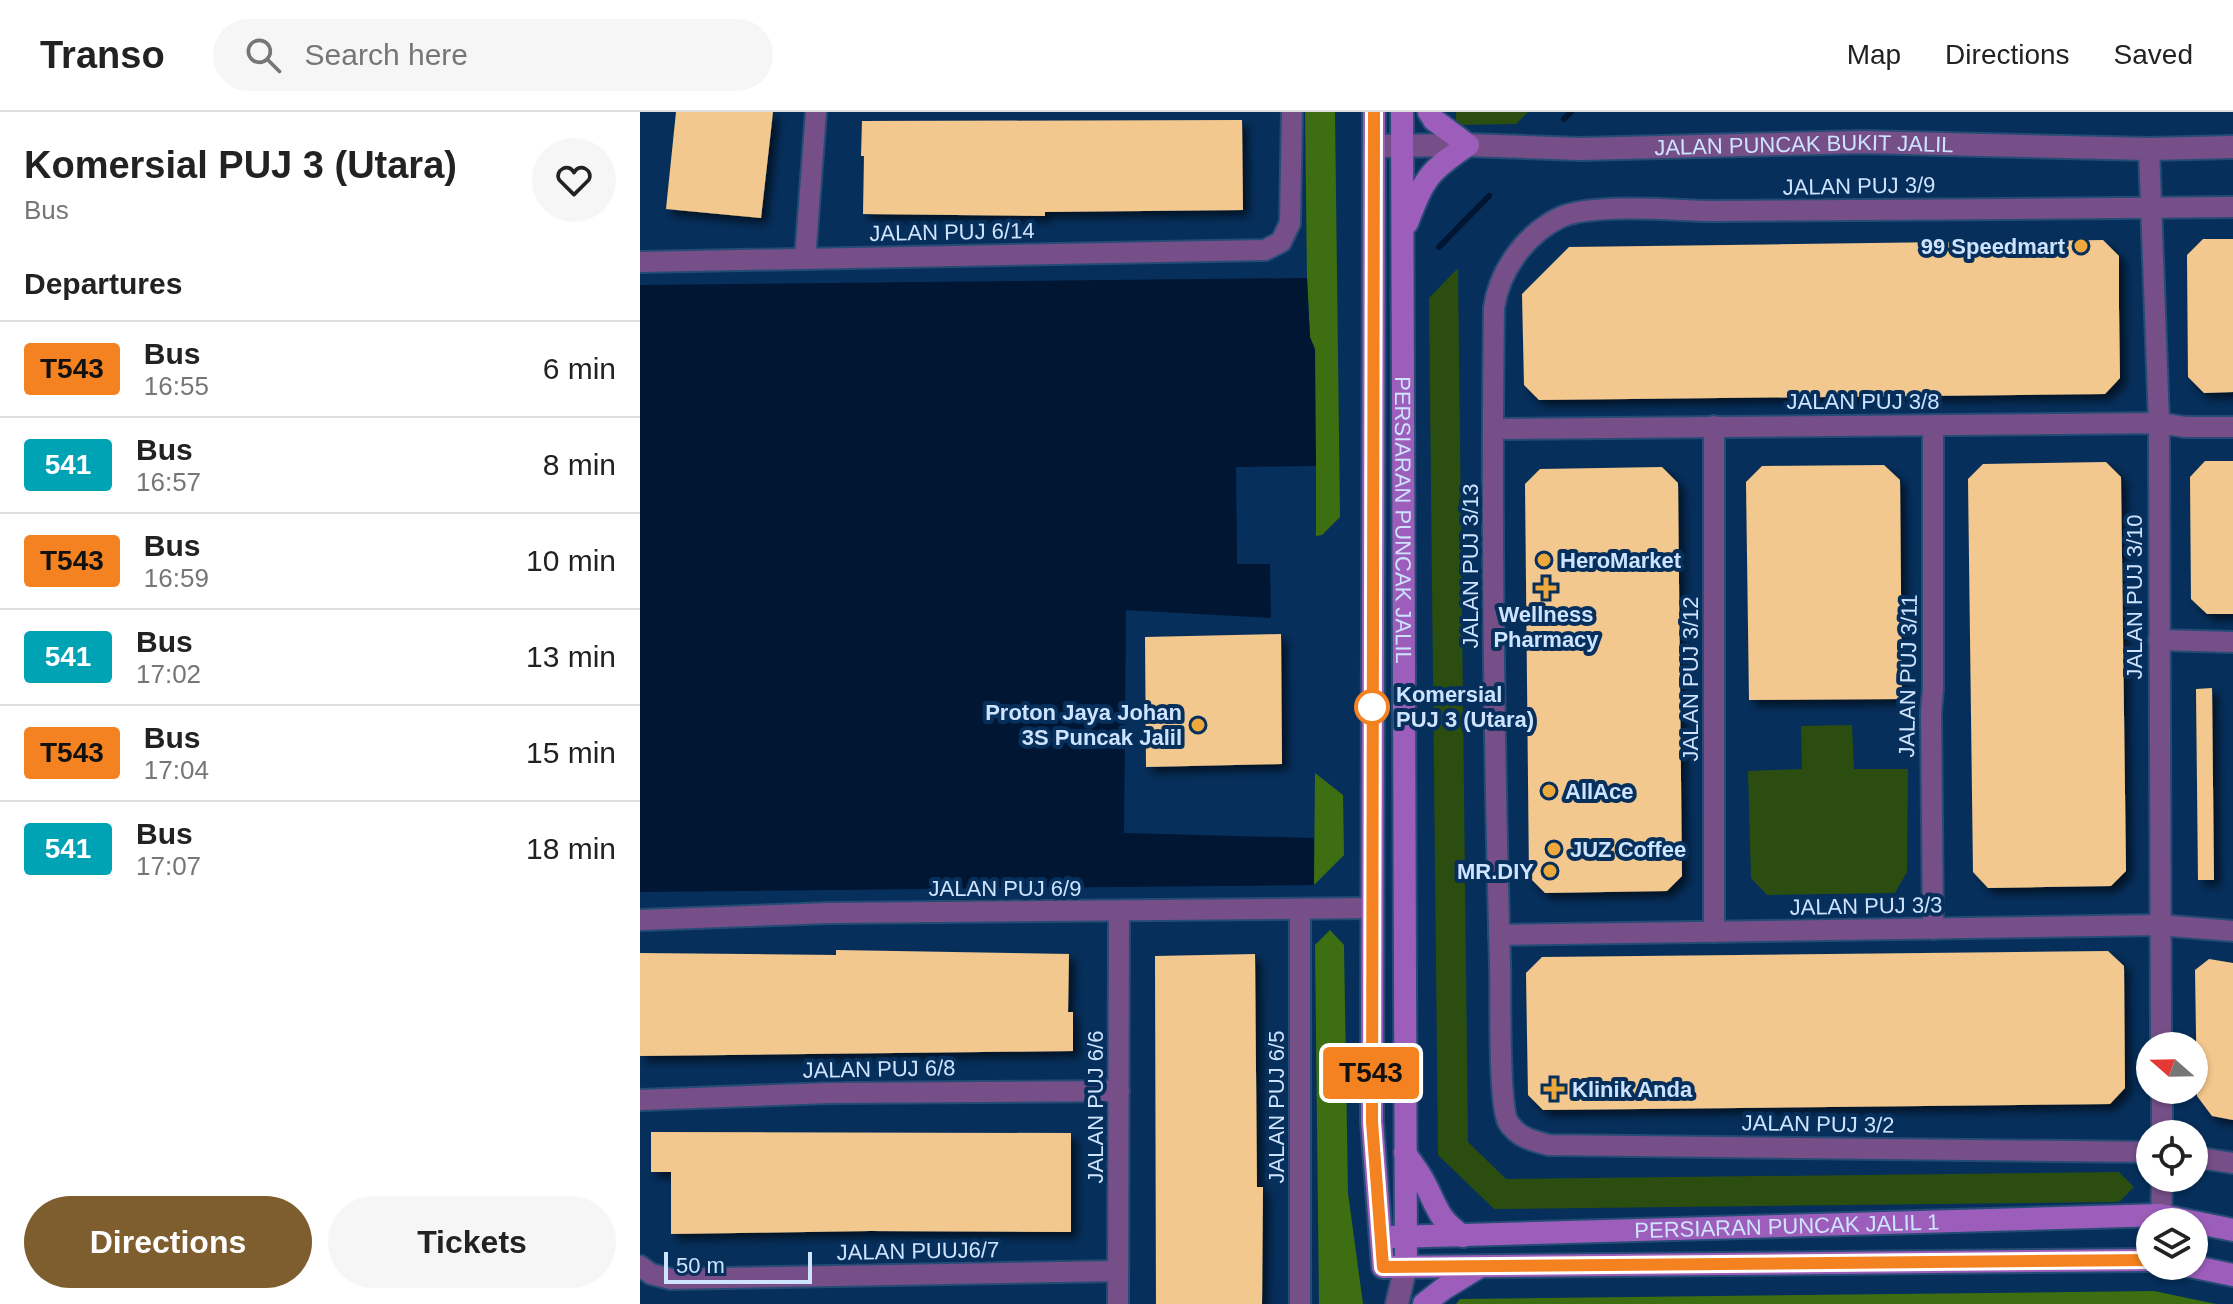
<!DOCTYPE html>
<html lang="en">
<head>
<meta charset="utf-8">
<style>
  :root { --surface:#fff; --page:#f6f6f6; --text:#222; --muted:#767676; --line:#e0e0e0; --accent:#7e5e2e }
  body { margin:0; font-family:Arial,sans-serif; background:var(--page); color:var(--text); height:100vh; display:flex; flex-direction:column; font-size:30px; white-space:nowrap }
  * { box-sizing:border-box; margin:0 }
  p { font-size:26px; color:var(--muted) }
  .icon { flex:none; width:44px; height:44px; fill:none; stroke:currentColor; stroke-width:2; stroke-linecap:round; stroke-linejoin:round }
  .map { position:relative; flex:1; overflow:hidden }
  .panel { display:flex; flex-direction:column; background:var(--surface); width:640px }
  .panel>* { flex:none }
  .badge { padding:0 16px; border-radius:6px; font-size:28px; line-height:52px }
  .needle { width:52px; rotate:290deg }
  .fabs { position:absolute; left:1496px; top:920px; display:grid; gap:16px }
  .fabs a { display:grid; place-items:center; width:72px; height:72px; border-radius:50%; background:var(--surface); box-shadow:0 2px 6px #0004; font-size:40px }
  .scale { position:absolute; left:24px; bottom:20px; width:148px; box-sizing:border-box; padding-left:8px; border:4px solid #cde3fe; border-top:0; font-size:22px; line-height:28px; white-space:nowrap; color:#cde3fe; -webkit-text-stroke:6px #062f5b; paint-order:stroke }
  .map>.badge { position:absolute; translate:-50% -50%; box-shadow:0 0 0 4px #fff }
  h2 { padding:0 24px; font-size:30px; line-height:72px }
  .round { display:grid; place-items:center; flex:none; width:84px; height:84px; border-radius:42px; background:var(--page) }
  .head { display:flex; align-items:center; justify-content:space-between; height:136px; padding:0 24px }
  h1 { font-size:38px; font-weight:800; line-height:60px }
  .button { display:flex; gap:16px; margin-top:auto; padding:16px 24px }
  .button a { flex:1; height:92px; border-radius:48px; background:var(--accent); color:#fff; font-size:32px; font-weight:800; line-height:92px; text-align:center }
  .button a+a { background:var(--page); color:var(--text) }
  ul { padding:0; list-style:none }
  li { display:flex; align-items:center; gap:24px; height:96px; padding:0 24px; border-top:2px solid var(--line) }
  li div { flex:1 }
  li b { display:block; font-size:30px }
  li em { font-style:normal }
  li .badge { min-width:88px; font-weight:700; text-align:center }
  header { display:flex; align-items:center; gap:48px; box-sizing:border-box; height:112px; padding:0 40px; background:var(--surface); border-bottom:2px solid var(--line) }
  header strong { font-size:38px }
  nav { display:flex; gap:44px; margin-inline-start:auto; font-size:28px }
  .search { width:560px; height:72px; background:var(--page); display:flex; align-items:center; gap:20px; box-sizing:border-box; padding:0 28px; border-radius:44px; color:var(--muted); font-size:30px }
  main { display:flex; flex:1; min-height:0 }
  .map>svg:first-child { display:block }
  .green { fill:#2c4d10 }
  .forest { fill:#3e6e12 }
  .water { fill:#001632 }
  .lines { fill:none; stroke-linecap:round; stroke-linejoin:round }
  .stream { stroke:#001632; stroke-width:6 }
  .building { fill:#f3c88e; filter:url(#shadow) }
  .minor-casing { stroke:#264c75; stroke-width:24 }
  .tertiary-casing { stroke:#264c75; stroke-width:26 }
  .secondary-casing { stroke:#264c75; stroke-width:26 }
  .minor { stroke:#764f89; stroke-width:20 }
  .tertiary { stroke:#764f89; stroke-width:22 }
  .secondary { stroke:#9d5ebb; stroke-width:22 }
  .line-casing { stroke:#fff; stroke-width:18 }
  .line { stroke:#f58220; stroke-width:12 }
  .poi-dot { fill:#eea83c; stroke:#062f5b; stroke-width:3 }
  .stop-dot { fill:#fff; stroke:#f58220; stroke-width:4 }
  .labels { text-anchor:middle; dominant-baseline:central; stroke-width:8; stroke-linejoin:round; paint-order:stroke }
  .street-label { font-size:22px; fill:#cde3fe; stroke:#062f5b }
  .poi-label { font-size:22px; font-weight:bold; fill:#cde3fe; stroke:#062f5b; text-anchor:start }
  .stop-label { font-size:22px; font-weight:bold; fill:#cde3fe; stroke:#062f5b; text-anchor:start }
</style>
</head>
<body>
<header>
<strong>Transo</strong>
<div class="search"><svg class="icon" aria-label="search" viewBox="0 0 24 24"><circle cx="10" cy="10" r="6"/><path d="M15 15l6 6"/></svg>Search here</div>
<nav><a>Map</a><a>Directions</a><a>Saved</a></nav>
</header>
<main>
<section class="panel">
<div class="head"><div><h1>Komersial PUJ 3 (Utara)</h1><p>Bus</p></div><a class="round"><svg class="icon" aria-label="heart" viewBox="0 0 24 24"><path d="M12 20l-8-8c-3-5 5-10 8-4 3-6 11-1 8 4z"/></svg></a></div>
<h2>Departures</h2>
<ul>
<li><span class="badge" style="background:#f58220;color:#111">T543</span><div><b>Bus</b><p>16:55</p></div><em>6 min</em></li>
<li><span class="badge" style="background:#00a3b4;color:#fff">541</span><div><b>Bus</b><p>16:57</p></div><em>8 min</em></li>
<li><span class="badge" style="background:#f58220;color:#111">T543</span><div><b>Bus</b><p>16:59</p></div><em>10 min</em></li>
<li><span class="badge" style="background:#00a3b4;color:#fff">541</span><div><b>Bus</b><p>17:02</p></div><em>13 min</em></li>
<li><span class="badge" style="background:#f58220;color:#111">T543</span><div><b>Bus</b><p>17:04</p></div><em>15 min</em></li>
<li><span class="badge" style="background:#00a3b4;color:#fff">541</span><div><b>Bus</b><p>17:07</p></div><em>18 min</em></li>
</ul>
<div class="button"><a>Directions</a><a>Tickets</a></div>
</section>
<div class="map">
<svg width="1593" height="1192" viewBox="0 0 1593 1192">
  <defs>
    <filter id="shadow"><feDropShadow dx="6" dy="6" stdDeviation="4" flood-color="#0009"/></filter>
  </defs>
  <rect width="100%" height="100%" fill="#062f5b"/>
  <g class="green">
    <path d="M816,0H888L876,12L816,13Z"/>
    <path d="M818,156L828,1030L866,1067L1479,1060L1494,1075L1479,1090L854,1097L798,1043L789,186Z"/>
    <path d="M1212,613L1214,657H1268L1267,760L1255,781L1127,783L1111,766L1108,659L1162,657L1161,614Z"/>
  </g>
  <g class="forest">
    <path d="M665,0H695L700,405L682,423L676,424V354L667,166Z"/>
    <path d="M675,661L703,683L704,743L674,773Z"/>
    <path d="M690,818L704,833L708,1081L723,1192H679L675,833Z"/>
    <path d="M1514,1179L1576,1192H816L820,1187Z"/>
  </g>
  <path class="water" d="M667,166L670,225L675,237L676,354L596,355L597,452H630L631,506L486,498L484,721L674,726V773L0,780V173Z"/>
  <g class="lines">
    <g class="stream">
      <path d="M924,7L931,0"/>
      <path d="M799,135L849,84"/>
    </g>
  </g>
  <g class="building">
    <path d="M36,0H133L121,106L26,97Z"/>
    <path d="M602,8L603,98L405,100V104L223,102L224,44H221L222,9Z"/>
    <path d="M1563,127H1593V280L1564,281L1548,265L1547,143Z"/>
    <path d="M1463,128L1479,144V196L1480,266L1465,282L899,288L884,273L882,182L929,135Z"/>
    <path d="M1565,349H1593V502H1567L1551,487L1550,365Z"/>
    <path d="M1466,350L1481,365L1486,759L1471,774L1348,776L1333,760L1328,367L1343,352Z"/>
    <path d="M1244,353L1260,368L1262,587L1109,588L1106,370L1122,354Z"/>
    <path d="M1022,355L1038,371L1042,764L1027,779L905,781L889,765L885,372L900,357Z"/>
    <path d="M641,522L642,652L506,655L505,525Z"/>
    <path d="M1572,576L1574,768H1558L1556,577Z"/>
    <path d="M196,838L429,842L428,900H433V939L0,944V841L196,843Z"/>
    <path d="M1468,839L1484,854L1485,976L1470,992L903,998L888,983L886,861L902,845Z"/>
    <path d="M615,842L617,1075H623L622,1192H516L515,844Z"/>
    <path d="M1569,847L1593,851V1008L1572,1004L1557,984L1555,858Z"/>
    <path d="M11,1020L431,1021V1120L230,1119L31,1122V1060H11Z"/>
  </g>
  <g class="lines">
    <defs>
      <g id="minor">
        <path d="M1509,37L1519,311L1521,934"/>
        <path d="M165,147L176,0"/>
        <path d="M0,150L625,138L641,130L650,111L652,0"/>
        <path d="M1074,314V820"/>
        <path d="M853,317L1519,311L1545,315H1593"/>
        <path d="M1519,528L1593,530"/>
        <path d="M660,797V1192"/>
        <path d="M0,808L189,801L731,796"/>
        <path d="M1293,817L1291,600L1293,577V313"/>
        <path d="M859,823L1519,813L1593,819"/>
        <path d="M1522,978V1022"/>
        <path d="M0,988L188,981L479,979"/>
        <path d="M1510,1040L909,1033C893,1029 877,1025 868,1010C858,990 861,881 860,852C854,633 851,415 854,196C859,159 885,123 919,106C950,90 1038,99 1076,99C1248,98 1421,97 1593,95"/>
        <path d="M1554,1045L1593,1051"/>
        <path d="M1521,1110L1522,1066"/>
        <path d="M0,1154L11,1162L31,1167L478,1159"/>
        <path d="M478,1192L479,799"/>
      </g>
      <g id="tertiary">
        <path id="s1" d="M734,34L828,33L941,37L1223,30L1509,37L1593,35"/>
        <path d="M757,1192L766,1153"/>
      </g>
      <g id="secondary">
        <path d="M734,0L732,1010L743,1155L1510,1148"/>
        <path id="s2" d="M762,0L766,1153"/>
        <path d="M767,111C785,65 788,60 828,33L794,8L789,0"/>
        <path d="M765,1041C771,1050 778,1059 783,1068C797,1093 796,1106 823,1124"/>
        <path d="M1554,1110L1593,1118"/>
        <path id="s3" d="M753,1125L1521,1103L1553,1110"/>
        <path d="M1550,1154L1593,1163"/>
        <path d="M784,1192L803,1177L839,1155"/>
      </g>
    </defs>
    <use href="#minor" class="minor-casing"/>
    <use href="#tertiary" class="tertiary-casing"/>
    <use href="#secondary" class="secondary-casing"/>
    <use href="#minor" class="minor"/>
    <use href="#tertiary" class="tertiary"/>
    <use href="#secondary" class="secondary"/>
  </g>
  <g class="lines">
    <defs>
      <path id="line" d="M734,0L732,1010L743,1155L1510,1148"/>
    </defs>
    <use href="#line" class="line-casing"/>
    <use href="#line" class="line"/>
  </g>
  <g class="poi-dot">
    <circle cx="1441" cy="134" r="8"/>
    <circle cx="904" cy="448" r="8"/>
    <path d="M902 464h8v8h8v8h-8v8h-8v-8h-8v-8h8z"/>
    <circle cx="558" cy="613" r="8"/>
    <circle cx="909" cy="679" r="8"/>
    <circle cx="914" cy="737" r="8"/>
    <circle cx="910" cy="759" r="8"/>
    <path d="M910 965h8v8h8v8h-8v8h-8v-8h-8v-8h8z"/>
  </g>
  <circle class="stop-dot" cx="732" cy="595" r="16"/>
  <g class="labels">
    <g class="street-label">
      <text stroke="none"><textPath href="#s1" startOffset="430">JALAN PUNCAK BUKIT JALIL</textPath></text>
      <text transform="translate(1219 74) rotate(-1)">JALAN PUJ 3/9</text>
      <text transform="translate(312 120) rotate(-1)">JALAN PUJ 6/14</text>
      <text x="1223" y="289">JALAN PUJ 3/8</text>
      <text stroke="none"><textPath href="#s2" startOffset="408">PERSIARAN PUNCAK JALIL</textPath></text>
      <text transform="translate(830 454) rotate(-90)">JALAN PUJ 3/13</text>
      <text transform="translate(1494 485) rotate(-90)">JALAN PUJ 3/10</text>
      <text transform="translate(1268 564) rotate(-89)">JALAN PUJ 3/11</text>
      <text transform="translate(1050 567) rotate(-90)">JALAN PUJ 3/12</text>
      <text x="365" y="776">JALAN PUJ 6/9</text>
      <text transform="translate(1226 794) rotate(-1)">JALAN PUJ 3/3</text>
      <text transform="translate(239 957) rotate(-1)">JALAN PUJ 6/8</text>
      <text transform="translate(455 995) rotate(-90)">JALAN PUJ 6/6</text>
      <text transform="translate(636 995) rotate(-90)">JALAN PUJ 6/5</text>
      <text transform="translate(1178 1012) rotate(1)">JALAN PUJ 3/2</text>
      <text stroke="none"><textPath href="#s3" startOffset="394">PERSIARAN PUNCAK JALIL 1</textPath></text>
      <text transform="translate(278 1139) rotate(-1)">JALAN PUUJ6/7</text>
    </g>
    <g class="poi-label">
      <text x="1425" y="134" text-anchor="end">99 Speedmart</text>
      <text x="920" y="448">HeroMarket</text>
      <text x="906" y="502" text-anchor="middle">Wellness<tspan x="906" dy="25">Pharmacy</tspan></text>
      <text x="542" y="600" text-anchor="end">Proton Jaya Johan<tspan x="542" dy="25">3S Puncak Jalil</tspan></text>
      <text x="925" y="679">AllAce</text>
      <text x="930" y="737">JUZ Coffee</text>
      <text x="894" y="759" text-anchor="end">MR.DIY</text>
      <text x="932" y="977">Klinik Anda</text>
    </g>
    <g class="stop-label">
      <text x="756" y="582">Komersial<tspan x="756" dy="25">PUJ 3 (Utara)</tspan></text>
    </g>
  </g>
</svg>
<div class="fabs">
<a><svg class="needle" viewBox="-14 -14 28 28"><path d="M0-13l5 13h-10z" fill="#e53935"/><path d="M0 13l5-13h-10z" fill="#767676"/></svg></a>
<a><svg class="icon" aria-label="locate" viewBox="0 0 24 24"><circle cx="12" cy="12" r="6"/><path d="M12 2v4M12 18v4M2 12h4M18 12h4"/></svg></a>
<a><svg class="icon" aria-label="layers" viewBox="0 0 24 24"><path d="M12 4l9 5-9 5-9-5zM3 14l9 5 9-5"/></svg></a>
</div>
<div class="scale">50 m</div>
<b class="badge" style="left:731px;top:961px;background:#f58220;color:#111">T543</b>
</div>
</main>
</body>
</html>
